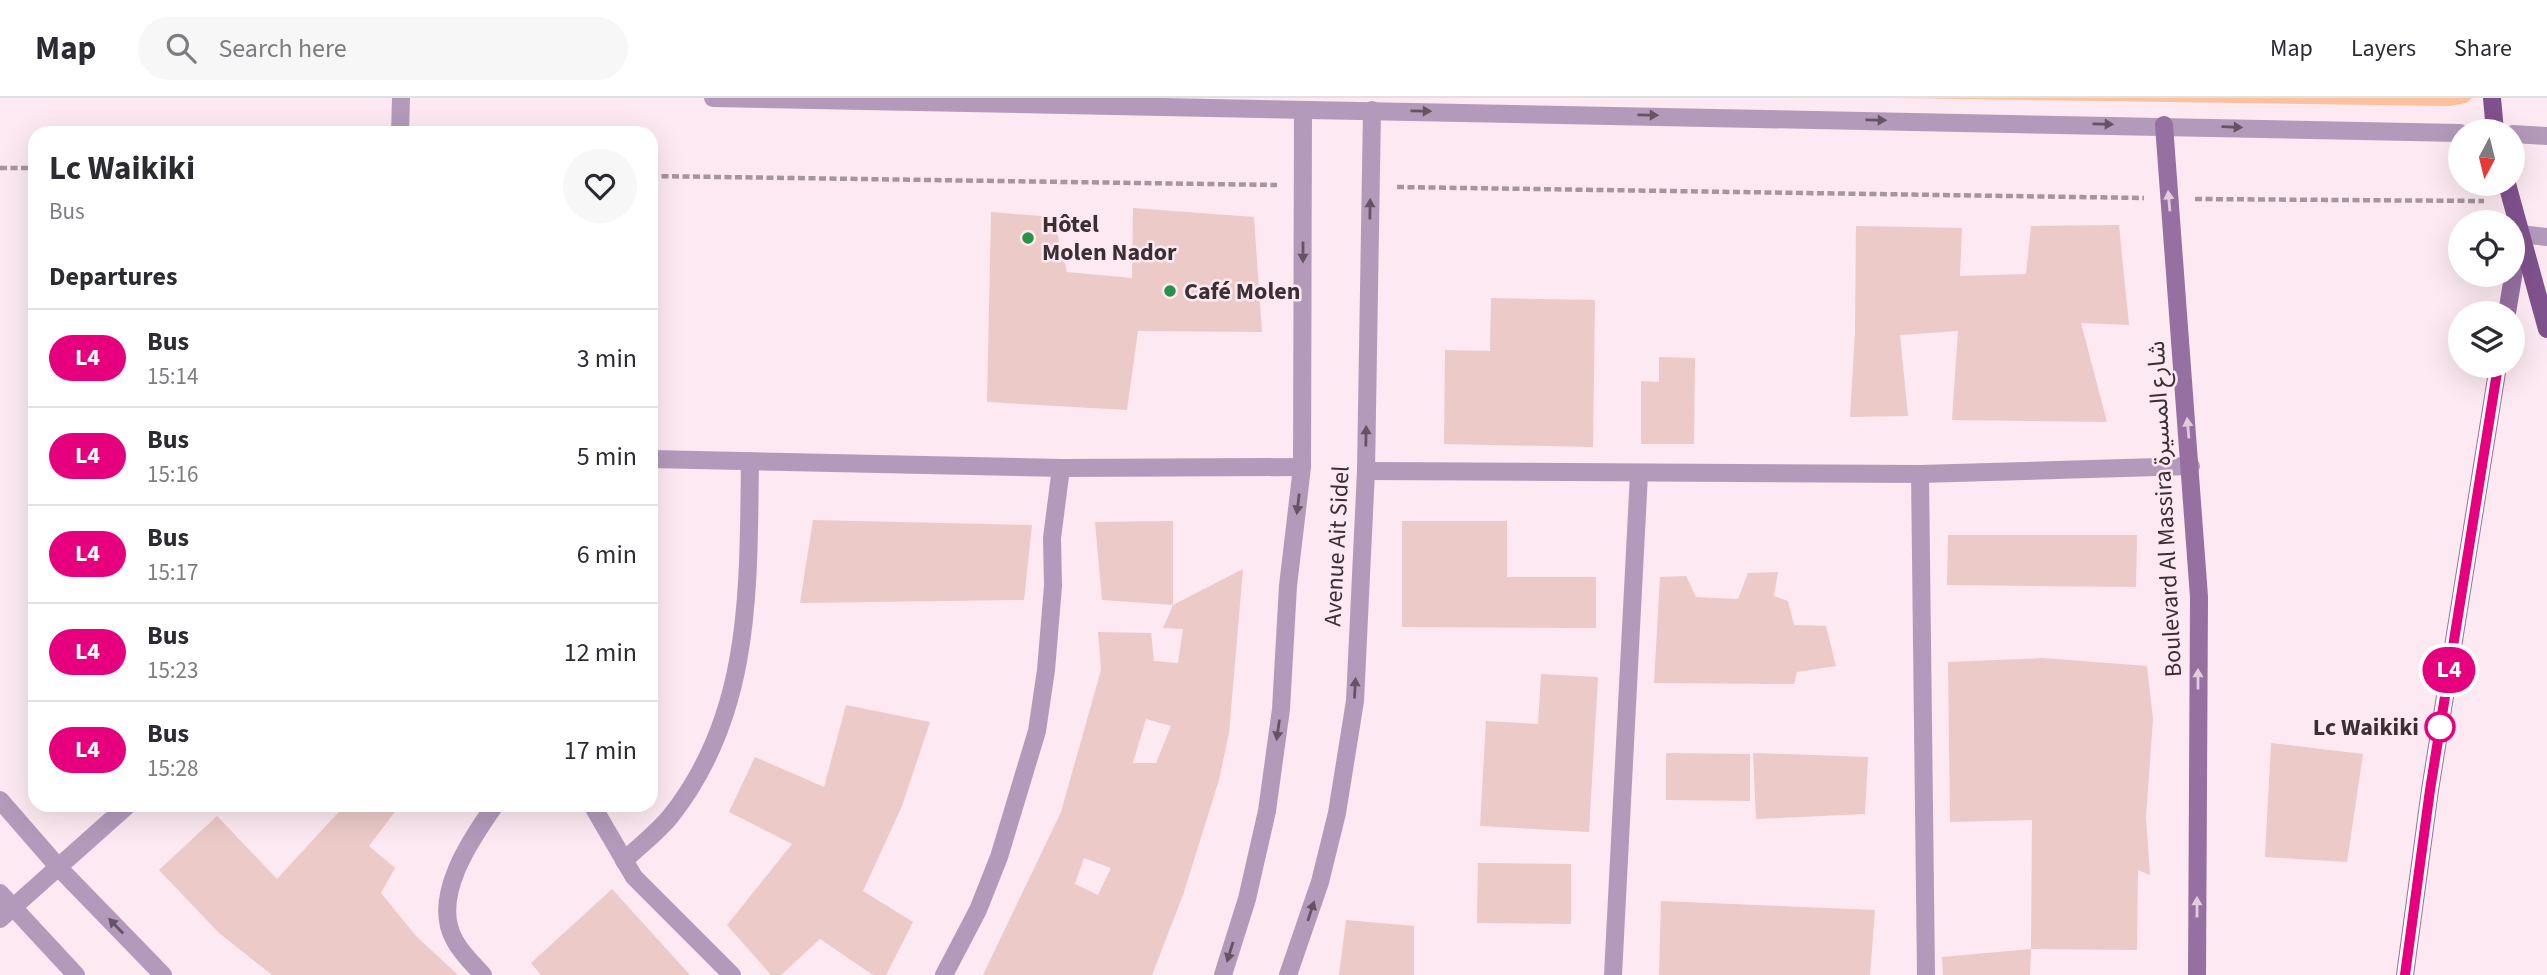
<!DOCTYPE html>
<html lang="en">
<head>
<meta charset="utf-8">
<style>
  :root { --surface:#fff; --page:#f7f7f7; --text:#2b2b33; --muted:#7c7c81; --line:#e1e1e2 }
  body { margin:0; font-family:"Source Sans 3","Noto Sans Arabic",sans-serif; background:var(--page); color:var(--text); height:100vh; display:flex; flex-direction:column; font-size:26px; white-space:nowrap }
  * { box-sizing:border-box; margin:0 }
  p { font-size:23px; color:var(--muted) }
  .icon { flex:none; width:38px; height:38px; fill:none; stroke:currentColor; stroke-width:2; stroke-linecap:round; stroke-linejoin:round }
  .map { position:relative; flex:1; overflow:hidden }
  .panel { position:absolute; left:28px; top:28px; width:630px; height:686px; display:flex; flex-direction:column; background:var(--surface); border-radius:21px; box-shadow:0 7px 28px #0002 }
  .panel>* { flex:none }
  .badge { padding:0 14px; border-radius:23px; font-size:24px; line-height:46px }
  .needle { width:46px; rotate:187deg }
  .fabs { position:absolute; left:2448px; top:21px; display:grid; gap:14px }
  .fabs a { display:grid; place-items:center; width:77px; height:77px; border-radius:50%; background:var(--surface); box-shadow:0 7px 28px #0002; font-size:35px }
  .map>.badge { position:absolute; translate:-50% -50%; box-shadow:0 0 0 4px #fff }
  h2 { padding:0 21px; font-size:26px; line-height:63px }
  .round { display:grid; place-items:center; flex:none; width:74px; height:74px; border-radius:37px; background:var(--page) }
  .head { display:flex; align-items:center; justify-content:space-between; height:119px; padding:0 21px }
  h1 { font-size:33px; font-weight:700; line-height:52px }
  ul { padding:0; list-style:none }
  li { display:flex; align-items:center; gap:21px; height:98px; padding:0 21px; border-top:2px solid var(--line) }
  li div { flex:1 }
  li b { display:block; font-size:26px }
  li em { font-style:normal }
  li .badge { min-width:77px; font-weight:700; text-align:center }
  header { display:flex; align-items:center; gap:42px; box-sizing:border-box; height:98px; padding:0 35px; background:var(--surface); border-bottom:2px solid var(--line) }
  header strong { font-size:33px }
  nav { display:flex; gap:38px; margin-inline-start:auto; font-size:24px }
  .search { width:490px; height:63px; background:var(--page); display:flex; align-items:center; gap:18px; box-sizing:border-box; padding:0 24px; border-radius:38px; color:var(--muted); font-size:26px }
  .map>svg:first-child { display:block }
  .green { fill:#fcc19b }
  .building { fill:#ebcac8; fill-rule:evenodd }
  .lines { fill:none; stroke-linecap:round; stroke-linejoin:round }
  .path { stroke:#a5959c; stroke-width:4.5; stroke-dasharray:7 3.5; stroke-linecap:butt }
  .minor { stroke:#b39abb; stroke-width:18 }
  .tertiary { stroke:#b39abb; stroke-width:18 }
  .secondary { stroke:#9670a1; stroke-width:18 }
  .primary { stroke:#80528d; stroke-width:18 }
  .oneway { fill:#655463 }
  .oneway2 { fill:#e2cbdd }
  .line-casing { stroke:#fff; stroke-width:16 }
  .line { stroke:#e6007e; stroke-width:10 }
  .poi-dot { fill:#289249; stroke:#fce9f1; stroke-width:2.5 }
  .stop-dot { fill:#fff; stroke:#e6007e; stroke-width:3.5 }
  .labels { text-anchor:middle; dominant-baseline:central; stroke-width:5; stroke-linejoin:round; paint-order:stroke }
  .poi-label { font-size:24px; font-weight:bold; fill:#3b2f34; stroke:#fce9f1; text-anchor:start }
  .street-label { font-size:24px; fill:#3b2f34; stroke:#fce9f1 }
  .stop-label { font-size:24px; font-weight:bold; fill:#3b2f34; stroke:#fce9f1; text-anchor:end }
</style>
</head>
<body>
<header>
<strong>Map</strong>
<div class="search"><svg class="icon" aria-label="search" viewBox="0 0 24 24"><circle cx="10" cy="10" r="6"/><path d="M15 15l6 6"/></svg>Search here</div>
<nav><a>Map</a><a>Layers</a><a>Share</a></nav>
</header>
<div class="map">
<svg width="2547" height="877" viewBox="0 0 2547 877">
  <rect width="100%" height="100%" fill="#fce9f1"/>
  <path class="green" d="M1894,0H2472L2466,5L2450,8Z"/>
  <g class="building">
    <path d="M1133,110L1254,119L1262,234L1138,233L1127,312L987,304L991,114L1053,119L1067,174L1132,180Z"/>
    <path d="M2119,127L2129,227L2081,225L2107,324L1952,322L1958,233L1900,237L1908,318L1850,319L1855,235L1856,128L1962,130L1960,178L2026,176L2031,128Z"/>
    <path d="M1491,200L1595,202L1593,349L1444,346L1445,252L1490,253Z"/>
    <path d="M1659,259L1695,260L1694,346H1641V283L1659,284Z"/>
    <path d="M813,422L1032,427L1024,502L800,505Z"/>
    <path d="M1173,423V507L1102,502L1095,424Z"/>
    <path d="M1402,423H1507V479H1596V530L1402,529Z"/>
    <path d="M1948,437H2137L2136,489L1947,487Z"/>
    <path d="M1243,471L1229,635L1219,682L1183,797L1152,877H983L1061,714L1101,572L1098,534L1151,535L1154,563L1178,565L1183,531L1163,530L1173,507ZM1146,621L1171,628L1156,665H1133ZM1084,760L1111,770L1098,797L1075,786Z"/>
    <path d="M1778,474L1774,498L1788,503L1794,527L1826,528L1836,568L1797,574L1794,586L1654,585L1660,479L1686,478L1696,499L1738,501L1748,475Z"/>
    <path d="M2043,560L2147,568L2153,621L2146,719L2150,777L2138,772L2137,852L2031,851L2032,722L1950,724L1948,564Z"/>
    <path d="M1541,576L1598,579L1589,734L1480,728L1486,623L1538,626Z"/>
    <path d="M846,607L930,624L902,708L863,793L913,824L886,877H873L820,841L781,877H771L727,827L792,746L729,714L755,659L824,689Z"/>
    <path d="M2271,645L2363,656L2347,764L2265,759Z"/>
    <path d="M1666,655L1750,656V703L1666,702Z"/>
    <path d="M1753,655L1868,659L1865,716L1756,721Z"/>
    <path d="M345,707H392L397,711L369,748L395,770L381,795L416,838L458,877H272L219,835L159,772L217,718L277,781Z"/>
    <path d="M1478,765L1571,766V826L1477,825Z"/>
    <path d="M612,791L690,877H541L531,865Z"/>
    <path d="M1661,803L1875,812L1870,877H1659Z"/>
    <path d="M1346,822L1414,828V877H1339Z"/>
    <path d="M2031,851L2030,877H1943L1942,859Z"/>
  </g>
  <g class="lines">
    <g class="path">
      <path d="M0,70H35"/>
      <path d="M651,78L1277,87"/>
      <path d="M1397,89L2144,100"/>
      <path d="M2195,101L2484,103"/>
    </g>
    <g class="minor">
      <path d="M400,35L401,0"/>
      <path d="M651,361L1061,370L1302,369"/>
      <path d="M1366,373L1920,376L2191,368"/>
      <path d="M1920,376L1926,877"/>
      <path d="M0,702L60,771L163,877"/>
      <path d="M592,707L634,779L732,877"/>
      <path d="M624,763C639,748 657,735 670,719C753,615 748,489 750,363"/>
      <path d="M0,795L76,877"/>
      <path d="M0,821L128,707"/>
      <path d="M483,877C473,866 462,856 455,843C430,800 471,741 495,707"/>
      <path d="M944,877L978,812L999,759L1037,633L1046,572L1053,488L1052,440L1061,370"/>
      <path d="M1223,877L1247,801L1267,713L1281,611L1288,488L1302,369L1303,12"/>
      <path d="M1288,877L1320,784L1337,715L1355,603L1366,373L1372,12"/>
      <path d="M1613,877L1639,376"/>
    </g>
    <g class="tertiary">
      <path d="M713,0L2460,35"/>
      <path d="M2513,36L2547,38"/>
      <path d="M2520,136L2547,139"/>
    </g>
    <g class="secondary">
      <path d="M2164,27L2199,499L2197,877"/>
      <path d="M2507,215L2520,136"/>
      <path d="M2405,877L2430,692L2498,268"/>
    </g>
    <g class="primary">
      <path d="M2492,0L2495,33"/>
      <path d="M2507,86L2547,231"/>
    </g>
  </g>
  <defs><path id="oneway-solid" d="M-6-.8H1V-3.2L6.5 0L1 3.2V.8H-6Z" transform="scale(1.75)"/></defs>
  <g class="oneway">
    <use href="#oneway-solid" transform="translate(1421 13) rotate(1)"/>
    <use href="#oneway-solid" transform="translate(1648 17) rotate(1)"/>
    <use href="#oneway-solid" transform="translate(1876 22) rotate(1)"/>
    <use href="#oneway-solid" transform="translate(2103 26) rotate(1)"/>
    <use href="#oneway-solid" transform="translate(2232 29) rotate(2)"/>
    <use href="#oneway-solid" transform="translate(1370 111) rotate(-89)"/>
    <use href="#oneway-solid" transform="translate(1303 154) rotate(90)"/>
    <use href="#oneway-solid" transform="translate(1366 338) rotate(-89)"/>
    <use href="#oneway-solid" transform="translate(1298 406) rotate(97)"/>
    <use href="#oneway-solid" transform="translate(1355 590) rotate(-87)"/>
    <use href="#oneway-solid" transform="translate(1278 632) rotate(98)"/>
    <use href="#oneway-solid" transform="translate(1311 813) rotate(-72)"/>
    <use href="#oneway-solid" transform="translate(116 828) rotate(-134)"/>
    <use href="#oneway-solid" transform="translate(1230 854) rotate(107)"/>
  </g>
  <g class="oneway2">
    <use href="#oneway-solid" transform="translate(2169 103) rotate(-95)"/>
    <use href="#oneway-solid" transform="translate(2188 330) rotate(-95)"/>
    <use href="#oneway-solid" transform="translate(2198 581) rotate(-90)"/>
    <use href="#oneway-solid" transform="translate(2197 809) rotate(-90)"/>
  </g>
  <g class="lines">
    <defs>
      <path id="line" d="M2405,877L2430,692L2498,268"/>
    </defs>
    <use href="#line" class="line-casing"/>
    <use href="#line" class="line"/>
  </g>
  <g class="poi-dot">
    <circle cx="1028" cy="140" r="7"/>
    <circle cx="1170" cy="193" r="7"/>
  </g>
  <circle class="stop-dot" cx="2440" cy="629" r="14"/>
  <g class="labels">
    <g class="poi-label">
      <text x="1042" y="126">Hôtel<tspan x="1042" dy="28">Molen Nador</tspan></text>
      <text x="1184" y="193">Café Molen</text>
    </g>
    <g class="street-label">
      <text transform="translate(2165 411) rotate(-93)">Boulevard Al Massira شارع المسيرة</text>
      <text transform="translate(1337 448) rotate(-87)">Avenue Ait Sidel</text>
    </g>
    <g class="stop-label">
      <text x="2419" y="629">Lc Waikiki</text>
    </g>
  </g>
</svg>
<div class="fabs">
<a><svg class="needle" viewBox="-14 -14 28 28"><path d="M0-13l5 13h-10z" fill="#e53935"/><path d="M0 13l5-13h-10z" fill="#7c7c81"/></svg></a>
<a><svg class="icon" aria-label="locate" viewBox="0 0 24 24"><circle cx="12" cy="12" r="6"/><path d="M12 2v4M12 18v4M2 12h4M18 12h4"/></svg></a>
<a><svg class="icon" aria-label="layers" viewBox="0 0 24 24"><path d="M12 4l9 5-9 5-9-5zM3 14l9 5 9-5"/></svg></a>
</div>
<b class="badge" style="left:2449px;top:572px;background:#e6007e;color:#fff">L4</b>
<section class="panel">
<div class="head"><div><h1>Lc Waikiki</h1><p>Bus</p></div><a class="round"><svg class="icon" aria-label="heart" viewBox="0 0 24 24"><path d="M12 20l-8-8c-3-5 5-10 8-4 3-6 11-1 8 4z"/></svg></a></div>
<h2>Departures</h2>
<ul>
<li><span class="badge" style="background:#e6007e;color:#fff">L4</span><div><b>Bus</b><p>15:14</p></div><em>3 min</em></li>
<li><span class="badge" style="background:#e6007e;color:#fff">L4</span><div><b>Bus</b><p>15:16</p></div><em>5 min</em></li>
<li><span class="badge" style="background:#e6007e;color:#fff">L4</span><div><b>Bus</b><p>15:17</p></div><em>6 min</em></li>
<li><span class="badge" style="background:#e6007e;color:#fff">L4</span><div><b>Bus</b><p>15:23</p></div><em>12 min</em></li>
<li><span class="badge" style="background:#e6007e;color:#fff">L4</span><div><b>Bus</b><p>15:28</p></div><em>17 min</em></li>
</ul>
</section>
</div>
</body>
</html>
